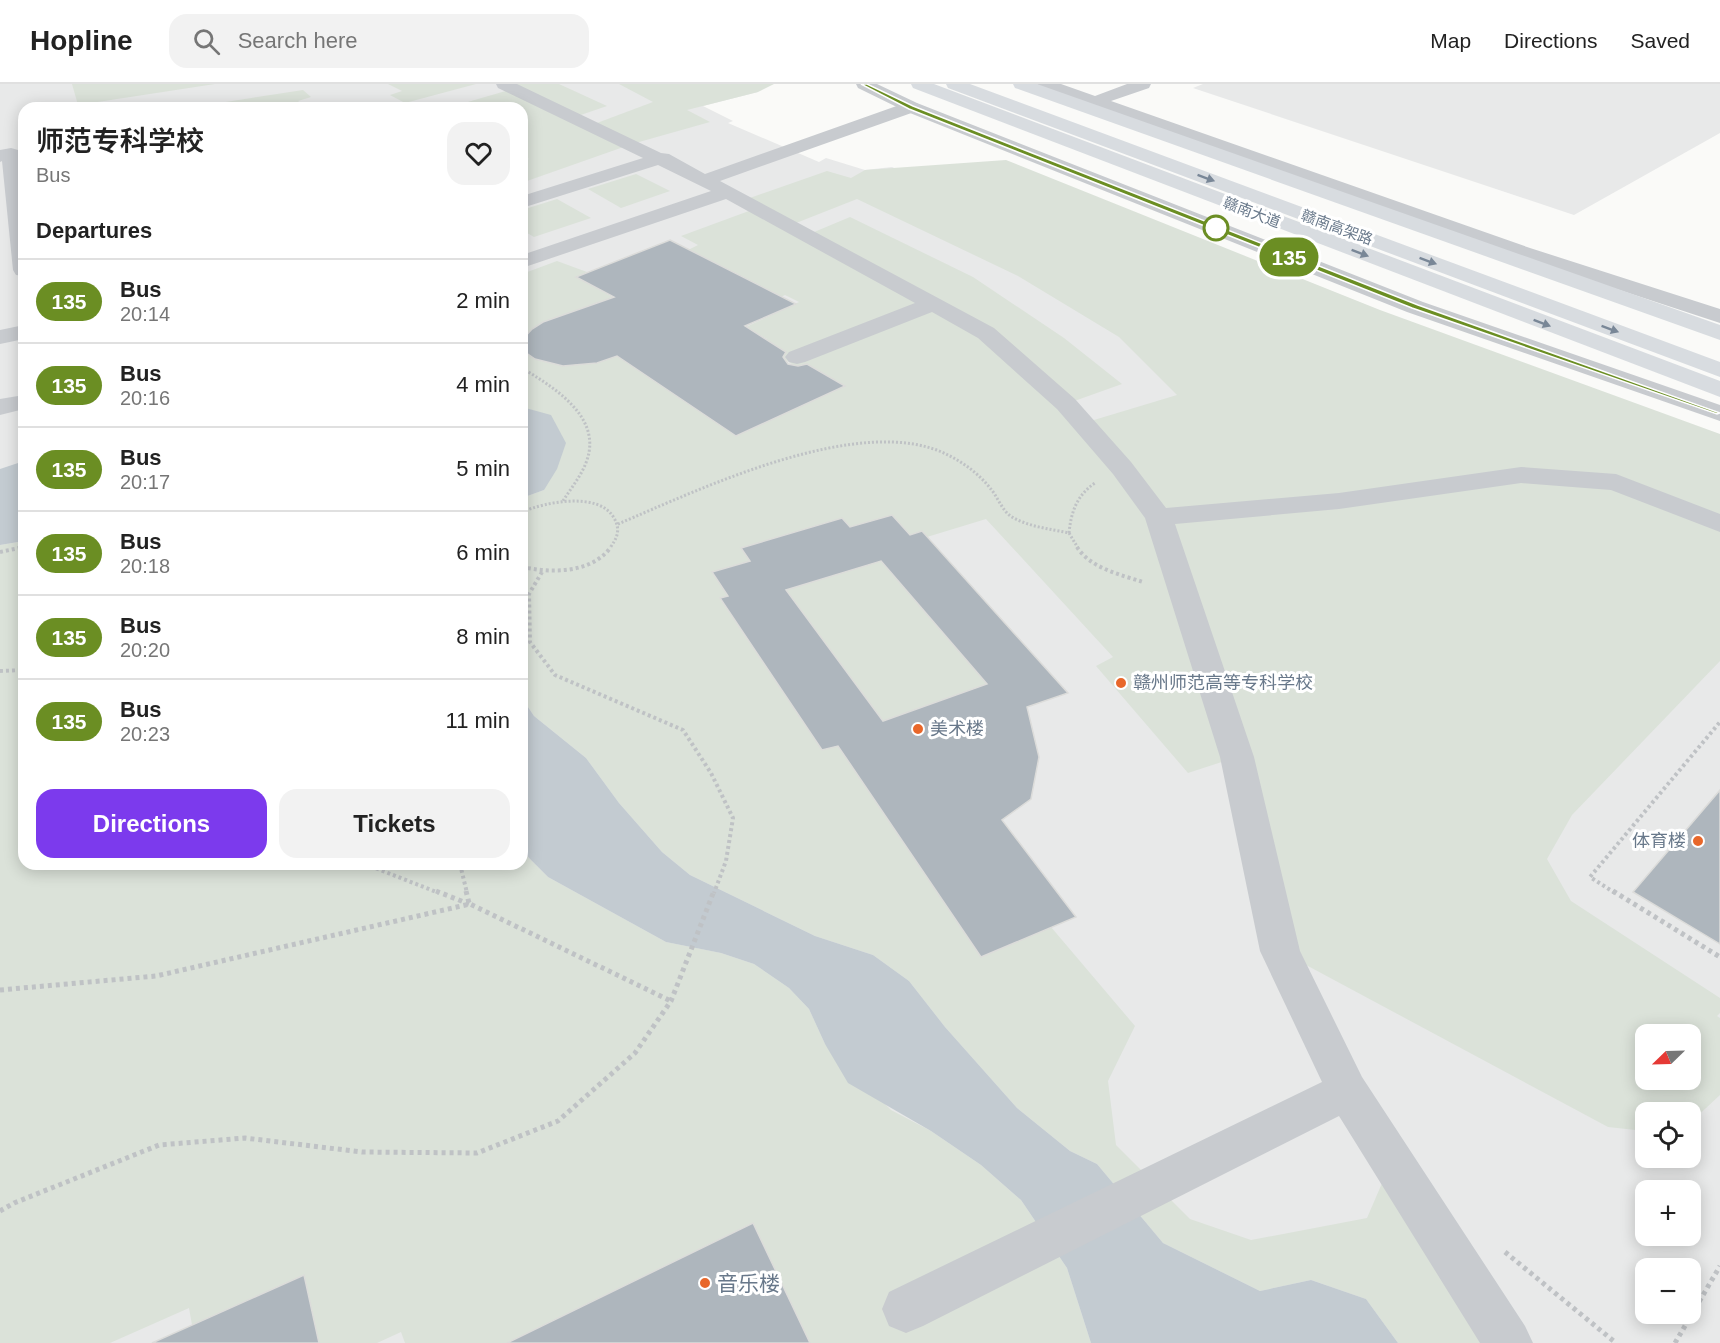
<!DOCTYPE html>
<html lang="en">
<head>
<meta charset="utf-8">
<style>
  :root { --surface:#fff; --page:#f2f2f2; --text:#222; --muted:#767676; --line:#e0e0e0; --accent:#7c3aed }
  body { margin:0; font-family:Helvetica,"Noto Sans SC",sans-serif; background:var(--page); color:var(--text); height:100vh; display:flex; flex-direction:column; font-size:22px; white-space:nowrap }
  * { box-sizing:border-box; margin:0 }
  p { font-size:20px; color:var(--muted) }
  .icon { flex:none; width:33px; height:33px; fill:none; stroke:currentColor; stroke-width:2; stroke-linecap:round; stroke-linejoin:round }
  .map { position:relative; flex:1; overflow:hidden }
  .details { position:absolute; left:18px; top:18px; width:510px; height:768px; display:flex; flex-direction:column; background:var(--surface); border-radius:18px; box-shadow:0 3px 15px #0003 }
  .details>* { flex:none }
  .badge { padding:0 12px; border-radius:20px; font-size:21px; line-height:39px }
  .needle { width:39px; rotate:247deg }
  .buttons { position:absolute; left:1635px; top:940px; display:grid; gap:12px }
  .buttons a { display:grid; place-items:center; width:66px; height:66px; border-radius:12px; background:var(--surface); box-shadow:0 3px 15px #0003; font-size:30px }
  .map>.badge { position:absolute; translate:-50% -50%; box-shadow:0 0 0 3px #fff }
  h2 { padding:0 18px; font-size:22px; line-height:54px }
  .round { display:grid; place-items:center; flex:none; width:63px; height:63px; border-radius:18px; background:var(--page) }
  .overview { display:flex; align-items:center; justify-content:space-between; height:102px; padding:0 18px }
  h1 { font-size:28px; font-weight:600; line-height:45px }
  .primary-button { display:flex; gap:12px; margin-top:auto; padding:12px 18px }
  .primary-button a { flex:1; height:69px; border-radius:18px; background:var(--accent); color:#fff; font-size:24px; font-weight:600; line-height:69px; text-align:center }
  .primary-button a+a { background:var(--page); color:var(--text) }
  ul { padding:0; list-style:none }
  li { display:flex; align-items:center; gap:18px; height:84px; padding:0 18px; border-top:2px solid var(--line) }
  li div { flex:1 }
  li b { display:block; font-size:22px }
  li em { font-style:normal }
  li .badge { min-width:66px; font-weight:700; text-align:center }
  header { display:flex; align-items:center; gap:36px; box-sizing:border-box; height:84px; padding:0 30px; background:var(--surface); border-bottom:2px solid var(--line) }
  header strong { font-size:28px }
  nav { display:flex; gap:33px; margin-inline-start:auto; font-size:21px }
  .search { width:420px; height:54px; background:var(--page); display:flex; align-items:center; gap:15px; box-sizing:border-box; padding:0 21px; border-radius:18px; color:var(--muted); font-size:22px }
  .map>svg:first-child { display:block }
  .built { fill:#e8e9e9; fill-rule:evenodd }
  .green { fill:#dbe2d9; fill-rule:evenodd }
  .water { fill:#c3cbd1 }
  .building { fill:#aeb6bd; stroke:#dcdcda; stroke-width:1.5; fill-rule:evenodd }
  .lines { fill:none; stroke-linecap:round; stroke-linejoin:round }
  .path-far2 { stroke:#bfc2c5; stroke-width:3; stroke-dasharray:2 2; stroke-linecap:butt }
  .path-far1 { stroke:#bfc2c5; stroke-width:4; stroke-dasharray:3 3; stroke-linecap:butt }
  .path { stroke:#bfc2c5; stroke-width:5; stroke-dasharray:4 4; stroke-linecap:butt }
  .minor { fill:#c8cbcf; fill-rule:evenodd }
  .tertiary { fill:#c8cbcf; fill-rule:evenodd }
  .primary { fill:#d8dce0; fill-rule:evenodd }
  .trunk { fill:#d8dce0; fill-rule:evenodd }
  .oneway { fill:#798797 }
  .line { fill:#6b8e23; stroke:#fff; stroke-width:1.5 }
  .stop-dot { fill:#fff; stroke:#6b8e23; stroke-width:3 }
  .poi-dot { fill:#e8672a; stroke:#fff; stroke-width:2 }
  .labels { text-anchor:middle; dominant-baseline:central; stroke-width:6; stroke-linejoin:round; paint-order:stroke }
  .far-street-label { font-size:15px; fill:#68788a; stroke:#fff }
  .poi-label { font-size:18px; fill:#68788a; stroke:#fff; text-anchor:start }
  .near-poi-label { font-size:21px; fill:#68788a; stroke:#fff; text-anchor:start }
</style>
</head>
<body>
<header>
<strong>Hopline</strong>
<div class="search"><svg class="icon" aria-label="search" viewBox="0 0 24 24"><circle cx="10" cy="10" r="6"/><path d="M15 15l6 6"/></svg>Search here</div>
<nav><a>Map</a><a>Directions</a><a>Saved</a></nav>
</header>
<div class="map">
<svg width="1720" height="1259" viewBox="0 0 1720 1259">
  <rect width="100%" height="100%" fill="#fafaf8"/>
  <g class="built">
    <path d="M0,0H740L758,8L703,22L733,37L728,39L819,78L826,74L865,86L892,83L1720,419V1259H0ZM24,24H522V780H24ZM1646,951H1690V996H1646ZM1646,1029H1690V1074H1646ZM1646,1107H1690V1152H1646ZM1646,1185H1690V1230H1646Z"/>
    <path d="M1203,0H1720V49L1574,131L1193,4Z"/>
  </g>
  <g class="green">
    <path d="M72,0H215L78,21Z"/>
    <path d="M388,0H476L405,19L390,11L402,7Z"/>
    <path d="M504,0H559L607,22L572,34L589,42L653,18L619,0H774L758,8L687,26L710,38L632,60L527,97L522,94V78L529,75L522,71V24H447L513,5Z"/>
    <path d="M303,6L311,13L298,17L308,24H201L200,22Z"/>
    <path d="M1006,76L1380,226L1720,350V577L1572,731L1547,775L1571,817L1720,914V929L1717,932L1720,934V1011L1691,1038L1690,1029H1646L1645,1047L1608,1043L1280,867L1237,673L1188,689L1096,582L1113,573L986,435L927,453L922,447L867,464L903,443L892,431L850,443L842,434L741,464L750,477L712,488L738,509L720,515L822,666L838,662L981,873L1051,843L1135,942L1108,997L1116,1061L1190,1135L1251,1156L1367,1134L1392,1076L1508,1259H1398L1366,1215L1311,1196L1260,1207L1163,1159L1097,1080L1070,1067L1017,1024L945,943L909,897L873,871L815,852L690,791L662,768L619,719L586,674L534,632L522,614V414L544,406L551,332L522,323V190L557,177L587,188L577,193L630,223L543,238L525,253L523,261L526,269L535,275L563,282L597,279L623,266L736,352L845,302L827,292L817,295L757,259L767,255L746,243L799,218L785,211L781,213L688,166L698,161L681,152L757,124L744,116L827,87L851,94L865,86ZM857,115L1018,192L1119,253L1177,311L1084,339L1066,320L1122,300L1064,254L973,193L850,133L807,151L791,141ZM1646,951H1690V996H1646Z"/>
    <path d="M636,90L670,107L621,124L588,105Z"/>
    <path d="M557,115L591,134L534,153L522,146V126Z"/>
    <path d="M24,457V780H522V767L548,793L666,858L721,869L754,880L789,904L809,925L825,960L891,1026L931,1047L981,1081L1021,1116L1067,1184L1091,1259H810L752,1139L507,1259H405L401,1248L377,1259H319L304,1191L192,1241L189,1224L110,1259H0V461Z"/>
    <path d="M881,477L987,600L883,637L786,506Z"/>
  </g>
  <g class="water">
    <path d="M522,323L551,331L566,359L557,385L544,406L522,414Z"/>
    <path d="M24,377V457L0,461V385Z"/>
    <path d="M522,614L534,632L586,674L619,719L662,768L690,791L815,852L873,871L909,897L945,943L1017,1024L1070,1067L1097,1080L1163,1159L1260,1207L1311,1196L1366,1215L1398,1259H1091L1067,1184L1021,1116L981,1081L931,1047L848,999L825,960L809,925L789,904L754,880L721,869L666,858L548,793L522,767Z"/>
  </g>
  <g class="building">
    <path d="M670,156L796,220L745,242L786,268L783,273L788,280L798,282L807,280L845,302L736,352L617,272L597,279L563,282L535,275L522,266V256L532,245L543,238L614,213L576,193Z"/>
    <path d="M892,431L910,451L922,447L1068,609L1027,623L1039,673L1031,715L1002,736L1076,833L981,873L838,662L822,666L720,514L728,512L712,488L750,477L741,464L842,434L850,443ZM881,477L987,600L883,637L786,506Z"/>
    <path d="M1720,706V860L1633,808Z"/>
    <path d="M753,1139L810,1259H507Z"/>
    <path d="M304,1191L319,1259H152Z"/>
  </g>
  <g class="lines">
    <g class="path-far2">
      <path d="M522,284C553,303 602,332 587,376C582,391 571,404 563,417"/>
      <path d="M522,428C545,418 599,407 614,434C621,446 617,454 610,464"/>
      <path d="M618,440C701,405 862,327 948,371C964,379 979,390 990,404C998,413 1002,427 1012,433C1029,443 1051,445 1069,449L1078,464"/>
      <path d="M1069,449C1071,428 1077,411 1095,399"/>
      <path d="M18,464L24,463"/>
    </g>
    <g class="path-far1">
      <path d="M1077,463C1090,484 1121,491 1143,498"/>
      <path d="M0,468L24,463"/>
      <path d="M522,483C551,489 591,490 611,463"/>
      <path d="M542,488L529,510L530,558L555,591L683,646L711,689L733,734L726,777L714,809"/>
      <path d="M0,587L24,586"/>
      <path d="M365,780L439,809"/>
      <path d="M460,780L467,809"/>
      <path d="M1615,809L1590,793L1720,638"/>
    </g>
    <g class="path">
      <path d="M436,807L469,820"/>
      <path d="M466,807L469,819"/>
      <path d="M1613,807L1720,873"/>
      <path d="M0,906L156,892L470,820L671,917"/>
      <path d="M0,1127L14,1119L159,1061L245,1054L362,1068L477,1069L558,1037L635,969L671,917L714,807"/>
      <path d="M1505,1168L1616,1259"/>
      <path d="M1675,1259L1720,1182"/>
    </g>
    <g class="minor">
      <path d="M496,0H517L661,69L669,70L705,90L905,19H917L920,23L917,27L720,97L994,244L1075,315L1131,378L1166,424L1339,409L1521,383L1616,390L1720,430V448L1611,406L1521,399L1339,425L1175,440L1254,673L1300,867L1362,993L1525,1242L1533,1259H1480L1339,1032L923,1242L906,1249L889,1242L882,1225L889,1208L1322,998L1260,867L1220,673L1145,434L1113,390L1057,325L978,254L932,228L805,278L797,280L789,278L785,273L789,268L915,219L726,115L522,184V171L711,107L658,81L522,124V112L643,74L498,4Z"/>
      <path d="M11,64L18,66L20,70L24,100V192L16,191L13,186L2,77L0,78V66Z"/>
      <path d="M24,241V255L0,260V246Z"/>
      <path d="M24,311V325L0,331V315Z"/>
    </g>
    <g class="tertiary">
      <path d="M856,0H877L917,19L1423,218L1720,321V337L1407,228L905,27L858,4Z"/>
      <path d="M1037,0H1061L1095,12L1127,0H1151L1149,4L1111,17L1530,164L1720,225V239L1516,172L1039,4Z"/>
    </g>
    <g class="primary">
      <path d="M911,0H934L1720,297V313L913,4Z"/>
      <path d="M1013,0H1037L1720,241V256L1015,4Z"/>
    </g>
    <path class="trunk" d="M946,0H970L1720,278V293L948,4Z"/>
  </g>
  <defs><path id="oneway-solid" d="M-6-.8H1V-3.2L6.5 0L1 3.2V.8H-6Z" transform="scale(1.5)"/></defs>
  <g class="oneway">
    <use href="#oneway-solid" transform="translate(1206 94) rotate(20)"/>
    <use href="#oneway-solid" transform="translate(1360 169) rotate(21)"/>
    <use href="#oneway-solid" transform="translate(1428 177) rotate(20)"/>
    <use href="#oneway-solid" transform="translate(1542 239) rotate(21)"/>
    <use href="#oneway-solid" transform="translate(1610 245) rotate(20)"/>
  </g>
  <path class="line" d="M861,0H867L913,22L1418,221L1720,329L1717,330L1412,224L909,25Z"/>
  <circle class="stop-dot" cx="1216" cy="144" r="12"/>
  <g class="poi-dot">
    <circle cx="1121" cy="599" r="6"/>
    <circle cx="918" cy="645" r="6"/>
    <circle cx="1698" cy="757" r="6"/>
    <circle cx="705" cy="1199" r="6"/>
  </g>
  <g class="labels">
    <g class="far-street-label">
      <text transform="translate(1252 128) rotate(21)">赣南大道</text>
      <text transform="translate(1337 143) rotate(20)">赣南高架路</text>
    </g>
    <g class="poi-label">
      <text x="1133" y="599">赣州师范高等专科学校</text>
      <text x="930" y="645">美术楼</text>
      <text x="1686" y="757" text-anchor="end">体育楼</text>
    </g>
    <g class="near-poi-label">
      <text x="717" y="1199">音乐楼</text>
    </g>
  </g>
</svg>
<div class="buttons">
<a><svg class="needle" viewBox="-14 -14 28 28"><path d="M0-13l5 13h-10z" fill="#e53935"/><path d="M0 13l5-13h-10z" fill="#767676"/></svg></a>
<a><svg class="icon" aria-label="locate" viewBox="0 0 24 24"><circle cx="12" cy="12" r="6"/><path d="M12 2v4M12 18v4M2 12h4M18 12h4"/></svg></a>
<a>+</a>
<a>−</a>
</div>
<b class="badge" style="left:1289px;top:173px;background:#6b8e23;color:#fff">135</b>
<section class="details">
<div class="overview"><div><h1>师范专科学校</h1><p>Bus</p></div><a class="round"><svg class="icon" aria-label="heart" viewBox="0 0 24 24"><path d="M12 20l-8-8c-3-5 5-10 8-4 3-6 11-1 8 4z"/></svg></a></div>
<h2>Departures</h2>
<ul>
<li><span class="badge" style="background:#6b8e23;color:#fff">135</span><div><b>Bus</b><p>20:14</p></div><em>2 min</em></li>
<li><span class="badge" style="background:#6b8e23;color:#fff">135</span><div><b>Bus</b><p>20:16</p></div><em>4 min</em></li>
<li><span class="badge" style="background:#6b8e23;color:#fff">135</span><div><b>Bus</b><p>20:17</p></div><em>5 min</em></li>
<li><span class="badge" style="background:#6b8e23;color:#fff">135</span><div><b>Bus</b><p>20:18</p></div><em>6 min</em></li>
<li><span class="badge" style="background:#6b8e23;color:#fff">135</span><div><b>Bus</b><p>20:20</p></div><em>8 min</em></li>
<li><span class="badge" style="background:#6b8e23;color:#fff">135</span><div><b>Bus</b><p>20:23</p></div><em>11 min</em></li>
</ul>
<div class="primary-button"><a>Directions</a><a>Tickets</a></div>
</section>
</div>
</body>
</html>
